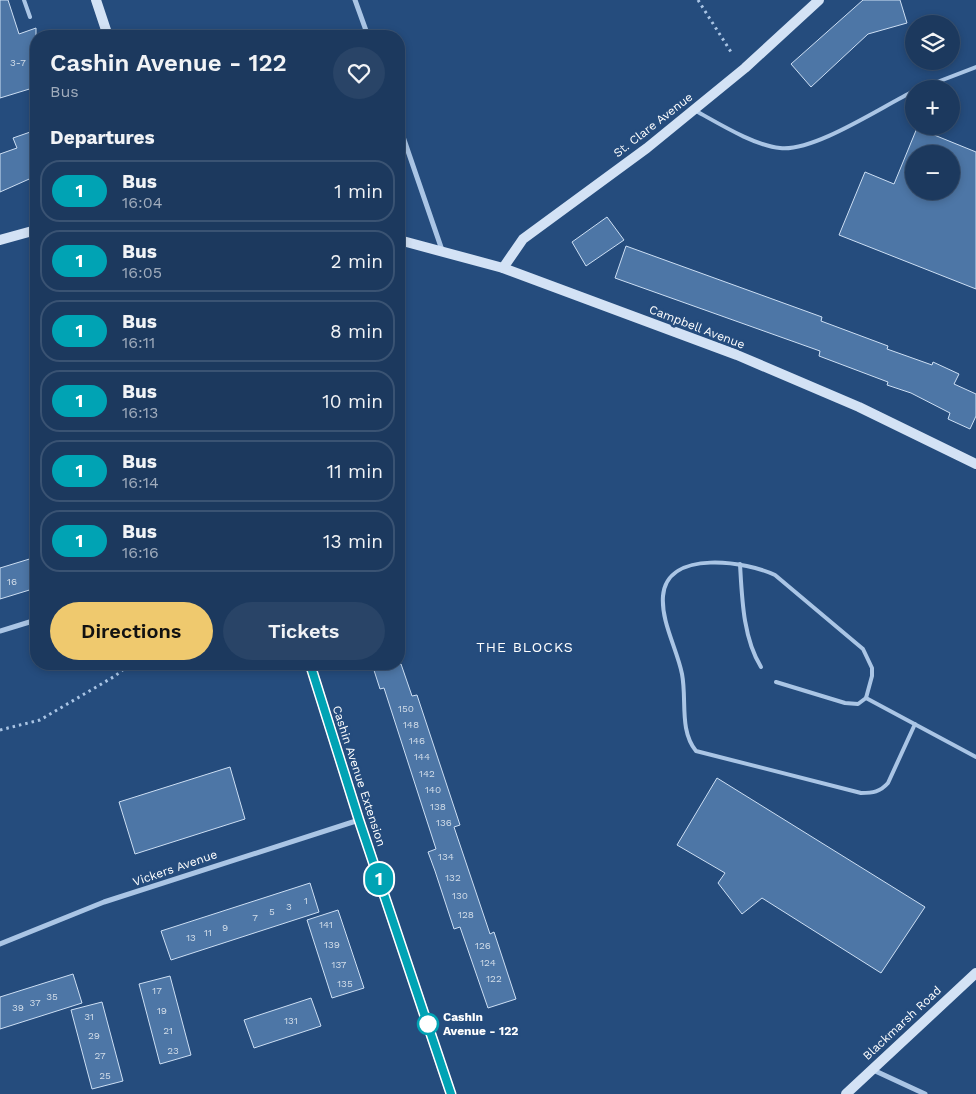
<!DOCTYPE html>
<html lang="en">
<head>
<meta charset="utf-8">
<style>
  :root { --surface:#1c395e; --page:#294467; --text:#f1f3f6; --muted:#a0acbc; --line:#3a5373; --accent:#efc96e }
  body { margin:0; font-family:"Work Sans",sans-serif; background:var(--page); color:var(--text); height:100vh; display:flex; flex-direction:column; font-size:19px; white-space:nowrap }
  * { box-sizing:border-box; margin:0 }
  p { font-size:16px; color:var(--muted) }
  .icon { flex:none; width:28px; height:28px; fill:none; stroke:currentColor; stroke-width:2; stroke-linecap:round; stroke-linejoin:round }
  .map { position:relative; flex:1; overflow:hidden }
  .details { position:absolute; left:30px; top:30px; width:375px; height:640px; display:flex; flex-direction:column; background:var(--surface); border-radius:20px; box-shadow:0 2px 8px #0003,0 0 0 1px var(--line) }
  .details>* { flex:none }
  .badge { padding:0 10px; border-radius:16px; font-size:18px; line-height:32px }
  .fabs { position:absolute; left:905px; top:15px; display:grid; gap:10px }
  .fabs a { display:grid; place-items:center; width:55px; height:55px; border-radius:50%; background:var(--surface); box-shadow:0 2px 8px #0003,0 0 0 1px var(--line); font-size:25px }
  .map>.badge { position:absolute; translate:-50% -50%; box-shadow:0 0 0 2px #fff }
  h2 { padding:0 20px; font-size:19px; line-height:45px }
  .round { display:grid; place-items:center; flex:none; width:52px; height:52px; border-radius:26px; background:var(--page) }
  .summary { display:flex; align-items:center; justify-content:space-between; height:85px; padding:0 20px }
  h1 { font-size:24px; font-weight:600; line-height:38px }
  .button { display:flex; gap:10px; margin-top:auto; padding:10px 20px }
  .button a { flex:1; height:58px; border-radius:30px; background:var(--accent); color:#111; font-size:20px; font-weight:600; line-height:58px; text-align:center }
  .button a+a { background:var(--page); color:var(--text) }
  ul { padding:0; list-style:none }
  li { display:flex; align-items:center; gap:15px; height:62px; margin:0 10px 8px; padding:0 10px; border:2px solid var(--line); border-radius:20px }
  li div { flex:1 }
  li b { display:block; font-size:19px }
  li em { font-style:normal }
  li .badge { min-width:55px; font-weight:700; text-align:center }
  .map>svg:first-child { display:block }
  .building { fill:#4d76a6; stroke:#cddff4; fill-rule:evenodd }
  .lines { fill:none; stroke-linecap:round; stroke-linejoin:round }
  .path { stroke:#aac5e5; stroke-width:3; stroke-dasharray:2.5 4; stroke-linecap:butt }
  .lane { stroke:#aac5e5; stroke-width:4 }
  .street { stroke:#aac5e5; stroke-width:5 }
  .secondary { stroke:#d3e2f5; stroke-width:10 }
  .line-casing { stroke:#fff; stroke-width:11 }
  .line { stroke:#00a3b4; stroke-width:8 }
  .stop-dot { fill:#fff; stroke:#00a3b4; stroke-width:2.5 }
  .labels { text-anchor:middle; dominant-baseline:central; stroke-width:5; stroke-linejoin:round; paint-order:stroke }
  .number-label { font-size:10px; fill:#d2dde9 }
  .street-label { font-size:12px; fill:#fff; stroke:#254c7d }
  .stop-label { font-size:12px; font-weight:bold; fill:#fff; stroke:#254c7d; text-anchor:start }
  .neighbourhood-label { font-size:14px; letter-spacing:1px; fill:#fff; stroke:#254c7d }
</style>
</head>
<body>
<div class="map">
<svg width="976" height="1094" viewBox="0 0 976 1094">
  <rect width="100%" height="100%" fill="#254c7d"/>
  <g class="building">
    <path d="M0,0H8L19,34L36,28V87L0,98Z"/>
    <path d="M863,0H900L907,23L868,34L811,87L791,64Z"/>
    <path d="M917,128L976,152V289L839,235L865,172L894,184ZM914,154H951V191H914Z"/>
    <path d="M36,130V176L0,192V154L17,148L13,138Z"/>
    <path d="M607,217L624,240L586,266L572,242Z"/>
    <path d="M626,246L822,317L821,321L888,346L887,349L932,365L933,362L959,374L954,384L976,394V416L970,429L948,419L950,413L911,393L887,385L888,382L819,356L820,351L615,278Z"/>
    <path d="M36,557V588L0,599V568Z"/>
    <path d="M372,664H401L412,696L417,695L460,825L454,827L490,934L494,932L516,999L488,1008L460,927L454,929L435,871L428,852L436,849L384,688L380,689Z"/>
    <path d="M230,767L245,819L135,854L119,802Z"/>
    <path d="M717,778L925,907L881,973L762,898L742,914L718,883L725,873L677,845Z"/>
    <path d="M310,883L319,912L171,960L161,931Z"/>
    <path d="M338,910L364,988L332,998L307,920Z"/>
    <path d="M73,974L82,1003L0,1029V997Z"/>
    <path d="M170,976L191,1055L160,1064L139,984Z"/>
    <path d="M311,998L321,1026L254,1048L244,1020Z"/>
    <path d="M102,1002L123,1081L92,1089L71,1010Z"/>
  </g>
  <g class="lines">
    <g class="path">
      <path d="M698,0L731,52"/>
      <path d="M0,730L40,720L115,676L130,664"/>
    </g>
    <g class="lane">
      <path d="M24,0L30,17"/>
      <path d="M919,89L976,67"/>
      <path d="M696,111C718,123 755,146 780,148C814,152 881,107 914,91"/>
      <path d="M740,564C742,598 743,638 761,667"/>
      <path d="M776,682L845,703L858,704L866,698L872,676V668L863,649L775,575C748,562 667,548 663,596C661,622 677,649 682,674C687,700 679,730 696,751L861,793C873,793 880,792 888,783L915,724"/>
      <path d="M866,698L976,757"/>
    </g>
    <g class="street">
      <path d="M355,0L368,36"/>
      <path d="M399,125L442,250"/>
      <path d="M0,631L36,620"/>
      <path d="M0,944L104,902L359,820"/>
      <path d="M871,1069L925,1094"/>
    </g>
    <g class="secondary">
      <path d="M96,0L108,36"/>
      <path d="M0,240L36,230"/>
      <path d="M399,240L503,268L737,355L859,407L976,464"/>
      <path d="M503,268L523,239L647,148L745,68L819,0"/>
      <path d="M310,664L359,820L451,1094"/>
      <path d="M846,1094L976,973"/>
    </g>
  </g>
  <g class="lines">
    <defs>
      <path id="line" d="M310,664L359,820L451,1094"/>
    </defs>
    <use href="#line" class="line-casing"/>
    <use href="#line" class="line"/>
  </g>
  <circle class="stop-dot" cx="428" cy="1024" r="10"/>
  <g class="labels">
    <g class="number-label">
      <text x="18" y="62">3-7</text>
      <text x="12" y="581">16</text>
      <text x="406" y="708">150</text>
      <text x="411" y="724">148</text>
      <text x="417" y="740">146</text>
      <text x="422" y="756">144</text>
      <text x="427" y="773">142</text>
      <text x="433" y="789">140</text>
      <text x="438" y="806">138</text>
      <text x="444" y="822">136</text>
      <text x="446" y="856">134</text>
      <text x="453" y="877">132</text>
      <text x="460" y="895">130</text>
      <text x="306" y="900">1</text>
      <text x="289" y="906">3</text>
      <text x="272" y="911">5</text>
      <text x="466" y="914">128</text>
      <text x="255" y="917">7</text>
      <text x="326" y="924">141</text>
      <text x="225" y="927">9</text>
      <text x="208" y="932">11</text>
      <text x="191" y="937">13</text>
      <text x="332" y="944">139</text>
      <text x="483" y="945">126</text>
      <text x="488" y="962">124</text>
      <text x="339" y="964">137</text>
      <text x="494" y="978">122</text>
      <text x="345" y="983">135</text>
      <text x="157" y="990">17</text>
      <text x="52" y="996">35</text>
      <text x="35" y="1002">37</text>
      <text x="18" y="1007">39</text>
      <text x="162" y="1010">19</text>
      <text x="89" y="1016">31</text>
      <text x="291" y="1020">131</text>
      <text x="168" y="1030">21</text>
      <text x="94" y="1035">29</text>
      <text x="173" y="1050">23</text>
      <text x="100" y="1055">27</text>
      <text x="105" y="1075">25</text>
    </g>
    <g class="street-label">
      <text transform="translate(653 125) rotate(-38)">St. Clare Avenue</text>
      <text transform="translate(697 327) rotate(21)">Campbell Avenue</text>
      <text transform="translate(359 776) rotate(72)">Cashin Avenue Extension</text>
      <text transform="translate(175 868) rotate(-19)">Vickers Avenue</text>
      <text transform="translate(902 1023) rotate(-43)">Blackmarsh Road</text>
    </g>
    <g class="stop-label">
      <text x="443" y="1017">Cashin<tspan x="443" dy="14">Avenue - 122</tspan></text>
    </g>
    <g class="neighbourhood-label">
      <text x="525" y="647">THE BLOCKS</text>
    </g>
  </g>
</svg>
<div class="fabs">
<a><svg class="icon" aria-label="layers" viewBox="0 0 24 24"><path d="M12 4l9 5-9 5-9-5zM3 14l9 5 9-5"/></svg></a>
<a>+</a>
<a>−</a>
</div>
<b class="badge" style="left:379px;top:879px;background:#00a3b4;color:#fff">1</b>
<section class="details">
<div class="summary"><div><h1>Cashin Avenue - 122</h1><p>Bus</p></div><a class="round"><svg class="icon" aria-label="heart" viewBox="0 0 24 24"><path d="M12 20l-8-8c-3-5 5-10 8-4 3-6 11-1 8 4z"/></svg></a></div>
<h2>Departures</h2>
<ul>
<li><span class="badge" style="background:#00a3b4;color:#fff">1</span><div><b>Bus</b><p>16:04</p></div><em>1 min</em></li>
<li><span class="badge" style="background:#00a3b4;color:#fff">1</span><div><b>Bus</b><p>16:05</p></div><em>2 min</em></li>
<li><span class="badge" style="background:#00a3b4;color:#fff">1</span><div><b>Bus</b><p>16:11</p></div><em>8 min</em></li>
<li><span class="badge" style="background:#00a3b4;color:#fff">1</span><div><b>Bus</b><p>16:13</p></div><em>10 min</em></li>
<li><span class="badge" style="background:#00a3b4;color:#fff">1</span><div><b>Bus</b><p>16:14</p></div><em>11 min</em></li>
<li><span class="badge" style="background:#00a3b4;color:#fff">1</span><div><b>Bus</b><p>16:16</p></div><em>13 min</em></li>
</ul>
<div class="button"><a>Directions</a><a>Tickets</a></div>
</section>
</div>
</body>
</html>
